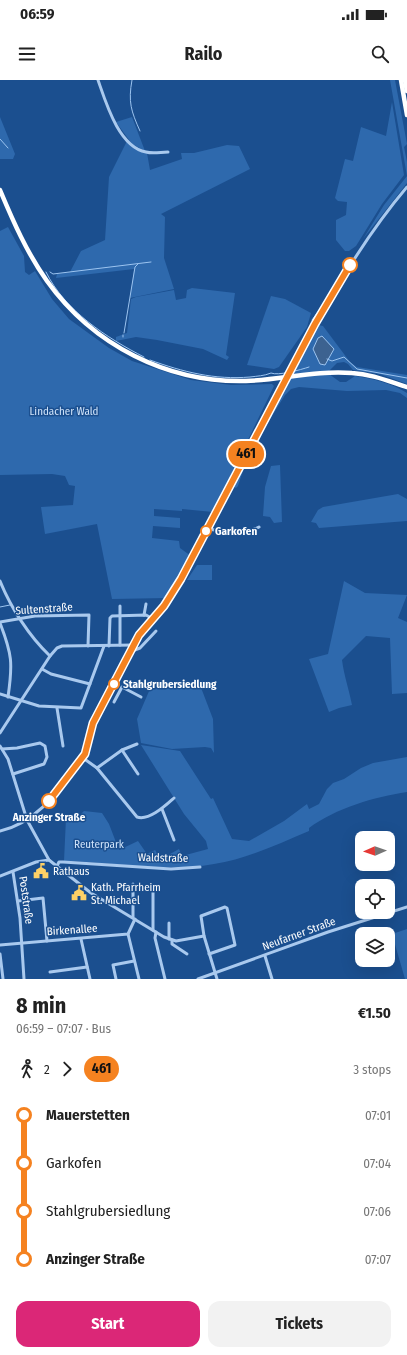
<!DOCTYPE html>
<html lang="en">
<head>
<meta charset="utf-8">
<style>
  :root { --surface:#fff; --page:#f2f2f2; --text:#222; --muted:#767676; --accent:#db2777 }
  body { margin:0; font-family:"Fira Sans Condensed",sans-serif; background:var(--page); color:var(--text); height:100vh; display:flex; flex-direction:column; font-size:15px; white-space:nowrap }
  * { box-sizing:border-box; margin:0 }
  p { font-size:13px; color:var(--muted) }
  .icon { flex:none; width:22px; height:22px; fill:none; stroke:currentColor; stroke-width:2; stroke-linecap:round; stroke-linejoin:round }
  .map { position:relative; height:899px; overflow:hidden }
  .drawer { display:flex; flex-direction:column; background:var(--surface); flex:1 }
  .drawer>* { flex:none }
  .badge { padding:0 8px; border-radius:13px; font-size:14px; line-height:26px }
  .needle { width:26px; rotate:268deg }
  .fabs { position:absolute; left:355px; top:751px; display:grid; gap:8px }
  .fabs a { display:grid; place-items:center; width:40px; height:40px; border-radius:8px; background:var(--surface); box-shadow:0 4px 16px #0002; font-size:20px }
  .map>.badge { position:absolute; translate:-50% -50%; box-shadow:0 0 0 2px #fff }
  .legs { display:flex; align-items:center; gap:6px; height:44px; padding:0 16px; font-size:13px }
  .legs p { margin-inline-start:auto }
  .summary { display:flex; align-items:center; justify-content:space-between; height:68px; padding:0 16px }
  h1 { font-size:22px; font-weight:700; line-height:30px }
  .primary-button { display:flex; gap:8px; margin-top:auto; padding:8px 16px }
  .primary-button a { flex:1; height:46px; border-radius:12px; background:var(--accent); color:#fff; font-size:16px; font-weight:700; line-height:46px; text-align:center }
  .primary-button a+a { background:var(--page); color:var(--text) }
  ul { padding:0 16px; list-style:none }
  li { display:flex; align-items:center; gap:14px; height:48px; font-size:15px }
  li i { display:grid; place-items:center; width:6px; height:100%; margin:0 5px; background:currentColor }
  li i::after { content:''; width:10px; height:10px; margin:-5px; border:3px solid; border-radius:50%; background:var(--surface) }
  li p { margin-inline-start:auto }
  li:first-child i { background:linear-gradient(#0000 50%,currentColor 0) }
  li:last-child i { background:linear-gradient(currentColor 50%,#0000 0) }
  .status { display:flex; justify-content:space-between; align-items:center; height:28px; padding:0 20px; background:var(--surface); direction:ltr }
  .status svg { height:11px; fill:currentColor }
  header { display:flex; justify-content:space-between; align-items:center; height:52px; padding:0 16px; background:var(--surface); font-size:18px; font-weight:700 }
  .map>svg:first-child { display:block }
  .green { fill:#2e69ad }
  .water { fill:#3c6290; stroke:#9cc4f0 }
  .lines { fill:none; stroke-linecap:round; stroke-linejoin:round }
  .stream { stroke:#9cc4f0; stroke-width:1 }
  .minor { stroke:#a9c9ee; stroke-width:3 }
  .highway { stroke:#fff; stroke-width:4.5 }
  .minor-bridge { stroke:#a9c9ee; stroke-width:3 }
  .line-1-casing { stroke:#fff; stroke-width:9 }
  .line-1 { stroke:#f58220; stroke-width:6 }
  .stop-1-dot { fill:#fff; stroke:#f58220; stroke-width:2 }
  .labels { text-anchor:middle; dominant-baseline:central; stroke-width:3; stroke-linejoin:round; paint-order:stroke }
  .park-label { font-size:11px; fill:#cfe3fa; stroke:#1b4f8f }
  .stop-label { font-size:11px; font-weight:bold; fill:#fff; stroke:#1b4f8f; text-anchor:start }
  .street-label { font-size:11px; fill:#fff; stroke:#1b4f8f }
  .poi-label { font-size:11px; fill:#fff; stroke:#1b4f8f; text-anchor:start }
</style>
</head>
<body>
<div class="status"><b>06:59</b><svg viewBox="0 0 49 12"><path d="M0 12V9h3v3zM5 12V6h3v6zM10 12V3h3v9zM15 12V0h3v12zM26 1h20v11H26zM47 4h2v5h-2z"/></svg></div>
<header><svg class="icon" aria-label="menu" viewBox="0 0 24 24"><path d="M4 6h16M4 12h16M4 18h16"/></svg>Railo<svg class="icon" aria-label="search" viewBox="0 0 24 24"><circle cx="10" cy="10" r="6"/><path d="M15 15l6 6"/></svg></header>
<div class="map">
<svg width="407" height="899" viewBox="0 0 407 899">
  <rect width="100%" height="100%" fill="#1b4f8f"/>
  <g class="green">
    <path d="M390,0H395L407,64L404,67L407,82V103L363,159L384,125L407,96Z"/>
    <path d="M392,22L404,95L382,124L356,166L349,171H345L336,160V140L346,135L347,122L338,121L335,118L345,79L353,81L361,47L386,56Z"/>
    <path d="M0,37L15,74L13,79H0Z"/>
    <path d="M132,37L145,71L132,64L116,42Z"/>
    <path d="M127,61L147,73L150,90L182,79L181,73H194L227,65L239,66L250,89L161,134L165,137L164,178L174,209L130,218L134,189L56,198L57,194L70,192L81,171L105,160L109,97Z"/>
    <path d="M8,147L24,176L25,192L29,195L35,191L52,219L69,239L109,268L132,281L191,300L231,305L272,304L274,306L213,432L182,429V431L154,429V436L180,438V448L153,446L152,458L179,461L180,468L191,476L167,518L112,519L97,444L45,454L41,427L73,425L75,406L69,405L65,396L52,394L0,395V151Z"/>
    <path d="M192,208L235,213L226,275L229,277L227,280L203,269L157,260L136,257L116,261V257L127,253L131,219L136,217L174,210L176,220L186,218L187,210Z"/>
    <path d="M271,216L285,219L311,233L307,247L279,287L274,289L247,285Z"/>
    <path d="M318,245L323,246L350,282L357,287L407,295V304L380,294L353,290L348,284L344,282L337,283L329,291L291,294Z"/>
    <path d="M329,294L340,302H346L355,296C374,299 391,303 407,313V318L400,313L386,310L347,311L299,307L291,309L285,315C268,343 247,374 238,406L236,408L232,406L290,298Z"/>
    <path d="M280,385L282,442L274,443L270,437L263,436L265,407L271,386Z"/>
    <path d="M398,414L407,419V441L319,448L316,443L311,442L318,430L323,427Z"/>
    <path d="M197,485H212V500H187Z"/>
    <path d="M344,501L365,513L407,515L398,538L407,542V613L392,614L390,558L366,556L342,580C344,596 349,609 352,625L339,628L329,632L309,579L328,574Z"/>
    <path d="M153,602L179,607L200,605L213,639L214,673L211,668L205,667L172,669L141,663L137,639Z"/>
    <path d="M141,665L180,671L211,719L213,718L232,759L249,761L284,741L307,724L309,729L319,724L327,709L333,703L344,699L361,688L373,683L407,677V712C374,717 336,728 309,748V751C278,764 247,779 214,784C164,793 113,782 64,781L66,738L80,735L84,731L102,733L109,744L119,770L138,761L147,774L155,770L161,779L179,769L182,776L208,769L206,761L184,734Z"/>
    <path d="M407,849V899H405L392,854Z"/>
  </g>
  <path class="water" d="M322,256L334,269L325,285L320,284L313,269L318,258Z"/>
  <g class="lines">
    <g class="stream">
      <path d="M132,0C128,22 131,31 140,51"/>
      <path d="M0,59L8,68"/>
      <path d="M46,192C65,231 107,258 144,277"/>
      <path d="M50,192L53,194L151,182"/>
      <path d="M312,240L320,229"/>
      <path d="M124,253L135,187L138,184"/>
      <path d="M123,257V255"/>
      <path d="M327,279L332,281L344,277L357,289L407,298"/>
      <path d="M150,280C183,292 215,300 250,297C257,296 264,296 271,293C278,296 300,290 309,287"/>
      <path d="M0,527L10,525"/>
    </g>
    <g class="minor">
      <path d="M98,0C106,23 119,67 146,72C153,74 161,72 168,72"/>
      <path d="M295,282C328,221 362,160 407,107"/>
      <path d="M207,449C225,451 243,456 259,447"/>
      <path d="M0,501C11,528 29,556 50,576"/>
      <path d="M144,535L146,524"/>
      <path d="M0,542L35,536L89,535L88,566"/>
      <path d="M0,543C12,574 13,583 8,617"/>
      <path d="M120,565V526"/>
      <path d="M109,566L110,538L112,536L146,535L153,539"/>
      <path d="M132,571L140,568L156,551"/>
      <path d="M42,589L51,594L90,604"/>
      <path d="M0,614L39,626L81,628L104,566"/>
      <path d="M114,622L122,607L141,617"/>
      <path d="M57,628L63,666"/>
      <path d="M0,653L50,576L57,568L62,566L135,565"/>
      <path d="M0,666L8,679L27,740L49,780L91,813L164,857L176,861L204,856L217,899"/>
      <path d="M2,669L17,668L40,663L45,666L47,677L44,684L13,694"/>
      <path d="M122,670L138,694"/>
      <path d="M83,678L97,688L137,737C149,741 165,726 174,718"/>
      <path d="M97,688L122,670L137,664"/>
      <path d="M162,729L174,760"/>
      <path d="M0,751C39,742 60,708 83,678L87,670L93,643L139,555L163,526L181,499L282,306"/>
      <path d="M57,786L59,782H63L171,789L200,787"/>
      <path d="M13,792L20,838L24,899"/>
      <path d="M0,796L36,782L49,780"/>
      <path d="M133,804V837"/>
      <path d="M153,809V850"/>
      <path d="M18,821L43,818L47,861"/>
      <path d="M156,852L155,858L165,899"/>
      <path d="M128,854L139,899"/>
      <path d="M204,856L201,836L225,827L227,828L235,865L209,874"/>
      <path d="M81,859L90,899"/>
      <path d="M169,859V843"/>
      <path d="M172,860V864L187,874"/>
      <path d="M0,865L128,854L135,839"/>
      <path d="M0,874L3,899"/>
      <path d="M265,876L272,899"/>
      <path d="M50,892L87,887"/>
      <path d="M116,899L113,885L134,881"/>
      <path d="M198,899L328,852L407,827"/>
    </g>
    <g class="highway">
      <path d="M401,0L407,35"/>
      <path d="M405,0L407,11"/>
      <path d="M0,110C13,141 27,173 47,201C93,265 167,303 246,301C281,300 316,290 352,293C371,294 388,301 407,307"/>
    </g>
    <path class="minor-bridge" d="M282,306L295,282"/>
  </g>
  <g class="lines">
    <defs>
      <path id="line-1" d="M49,721L85,674L93,643L139,555L164,526L181,499L315,244L350,185"/>
    </defs>
    <use href="#line-1" class="line-1-casing"/>
    <use href="#line-1" class="line-1"/>
  </g>
  <defs>
    <symbol id="civic-bare" viewBox="-9 -9 18 18"><path d="M-.6-6.5H3V-4.5H.6V-3L4-1V1h2V6H-6V1h2V-1L-.6-3ZM-1.2 2.5V6h2.4V2.5Z" fill="#ffd166" stroke="#1b4f8f" stroke-width="2.5" paint-order="stroke"/></symbol>
  </defs>
  <g fill-rule="evenodd">
    <use href="#civic-bare" x="30" y="780" width="22" height="22"/>
    <use href="#civic-bare" x="68" y="802" width="22" height="22"/>
  </g>
  <g class="stop-1-dot">
    <circle cx="350" cy="185" r="7"/>
    <circle cx="206" cy="451" r="5"/>
    <circle cx="114" cy="604" r="5"/>
    <circle cx="49" cy="721" r="7"/>
  </g>
  <g class="labels">
    <g class="park-label">
      <text x="64" y="331">Lindacher Wald</text>
      <text x="99" y="764">Reuterpark</text>
    </g>
    <g class="stop-label">
      <text x="215" y="451">Garkofen</text>
      <text x="123" y="604">Stahlgrubersiedlung</text>
      <text x="49" y="737" text-anchor="middle">Anzinger Straße</text>
    </g>
    <g class="street-label">
      <text transform="translate(44 529) rotate(-4)">Sultenstraße</text>
      <text transform="translate(163 778) rotate(1)">Waldstraße</text>
      <text transform="translate(26 820) rotate(82)">Poststraße</text>
      <text transform="translate(72 850) rotate(-4)">Birkenallee</text>
      <text transform="translate(299 854) rotate(-20)">Neufarner Straße</text>
    </g>
    <g class="poi-label">
      <text x="53" y="791">Rathaus</text>
      <text x="91" y="807">Kath. Pfarrheim<tspan x="91" dy="13">St. Michael</tspan></text>
    </g>
  </g>
</svg>
<div class="fabs">
<a><svg class="needle" viewBox="-14 -14 28 28"><path d="M0-13l5 13h-10z" fill="#e53935"/><path d="M0 13l5-13h-10z" fill="#767676"/></svg></a>
<a><svg class="icon" aria-label="locate" viewBox="0 0 24 24"><circle cx="12" cy="12" r="6"/><path d="M12 2v4M12 18v4M2 12h4M18 12h4"/></svg></a>
<a><svg class="icon" aria-label="layers" viewBox="0 0 24 24"><path d="M12 4l9 5-9 5-9-5zM3 14l9 5 9-5"/></svg></a>
</div>
<b class="badge" style="left:246px;top:374px;background:#f58220;color:#111">461</b>
</div>
<section class="drawer">
<div class="summary"><div><h1>8 min</h1><p>06:59 – 07:07 · Bus</p></div><b>€1.50</b></div>
<div class="legs"><svg class="icon" aria-label="walk" viewBox="0 0 24 24"><circle cx="13" cy="4" r="2"/><path d="M13 8l-2 6 4 7M11 14l-3 7M7 12l3-4h3l4 4"/></svg>2<svg class="icon" aria-label="forward" viewBox="0 0 24 24"><path d="M9 5l7 7-7 7"/></svg><b class="badge" style="background:#f58220;color:#111">461</b><p>3 stops</p></div>
<ul>
<li><i style="color:#f58220"></i><b>Mauerstetten</b><p>07:01</p></li>
<li><i style="color:#f58220"></i><span>Garkofen</span><p>07:04</p></li>
<li><i style="color:#f58220"></i><span>Stahlgrubersiedlung</span><p>07:06</p></li>
<li><i style="color:#f58220"></i><b>Anzinger Straße</b><p>07:07</p></li>
</ul>
<div class="primary-button"><a>Start</a><a>Tickets</a></div>
</section>
</body>
</html>
